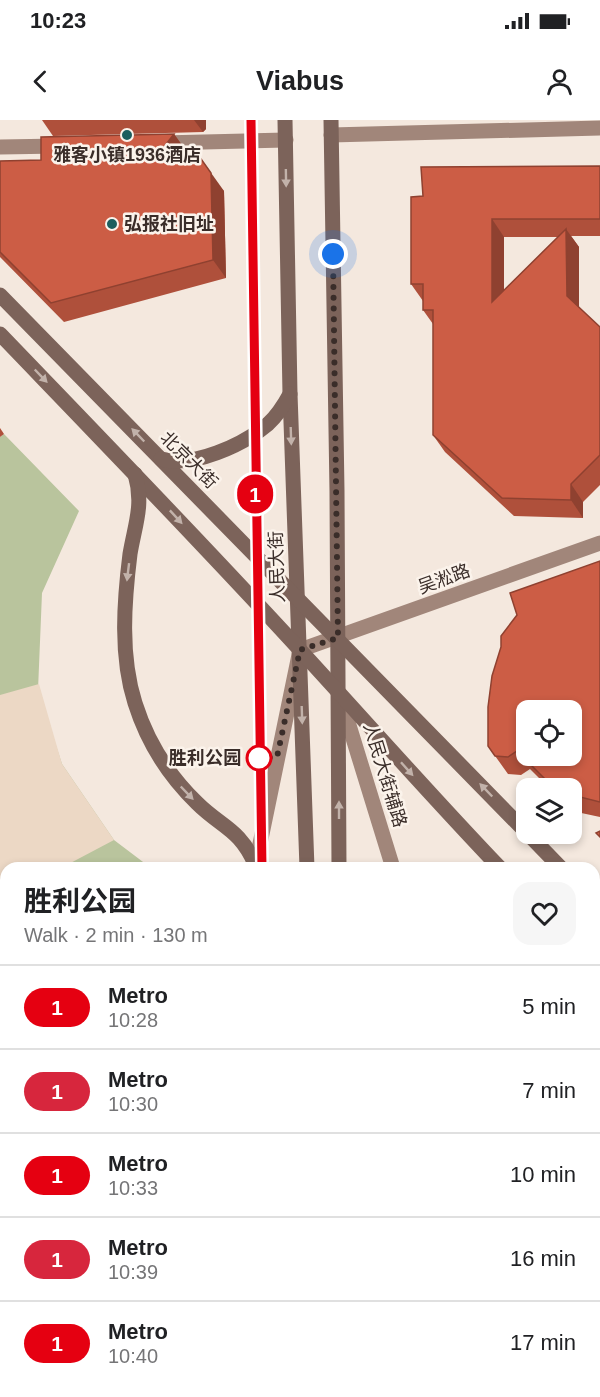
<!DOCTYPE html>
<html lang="en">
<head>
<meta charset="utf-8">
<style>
  :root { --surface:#fff; --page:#f6f6f6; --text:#202124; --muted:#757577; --line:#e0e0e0 }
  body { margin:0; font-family:Arial,"Noto Sans SC",sans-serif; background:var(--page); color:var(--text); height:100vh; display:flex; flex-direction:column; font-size:22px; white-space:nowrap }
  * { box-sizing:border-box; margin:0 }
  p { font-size:20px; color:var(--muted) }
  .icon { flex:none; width:33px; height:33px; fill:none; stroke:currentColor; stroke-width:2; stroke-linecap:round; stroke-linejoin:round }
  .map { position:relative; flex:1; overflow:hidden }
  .panel { position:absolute; left:0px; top:742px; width:600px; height:536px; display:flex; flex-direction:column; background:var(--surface); border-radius:18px 18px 0 0; box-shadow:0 3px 9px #0003 }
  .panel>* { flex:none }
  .badge { padding:0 12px; border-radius:20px; font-size:21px; line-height:39px }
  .controls { position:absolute; left:516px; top:580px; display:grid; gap:12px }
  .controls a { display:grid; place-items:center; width:66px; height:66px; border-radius:12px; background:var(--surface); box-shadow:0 3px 9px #0003; font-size:30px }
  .you { position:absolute; width:30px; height:30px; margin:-15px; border:4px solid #fff; border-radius:50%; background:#1a73e8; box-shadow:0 0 0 9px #1a73e833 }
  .map>.badge { position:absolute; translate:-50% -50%; box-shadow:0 0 0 3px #fff }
  .round { display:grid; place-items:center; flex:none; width:63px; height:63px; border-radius:18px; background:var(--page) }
  .headline { display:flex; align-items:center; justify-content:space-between; height:102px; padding:0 24px }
  h1 { font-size:28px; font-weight:700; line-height:45px }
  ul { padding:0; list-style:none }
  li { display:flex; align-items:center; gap:18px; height:84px; padding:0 24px; border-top:2px solid var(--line) }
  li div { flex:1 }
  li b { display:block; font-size:22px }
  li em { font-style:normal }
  li .badge { min-width:66px; font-weight:700; text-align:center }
  .status { display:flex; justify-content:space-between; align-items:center; height:42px; padding:0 30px; background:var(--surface); direction:ltr }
  .status svg { height:16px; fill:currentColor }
  header { display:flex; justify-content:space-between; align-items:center; height:78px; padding:0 24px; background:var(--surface); font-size:27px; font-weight:700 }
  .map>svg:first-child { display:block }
  .green { fill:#b9c49d }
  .plaza { fill:#ecd8c5 }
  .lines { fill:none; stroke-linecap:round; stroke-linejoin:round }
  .secondary { stroke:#a1867a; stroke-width:15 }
  .primary { stroke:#7c635a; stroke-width:15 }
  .wall { fill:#af503b; fill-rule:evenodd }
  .shaded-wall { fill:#8f4130 }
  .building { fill:#cc5d45; stroke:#8f4130; stroke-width:1.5; fill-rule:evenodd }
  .oneway { fill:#c2b2aa }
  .line-casing { stroke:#fff; stroke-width:14 }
  .line { stroke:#e50011; stroke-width:9 }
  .walk { stroke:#3a2d29; stroke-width:6; stroke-dasharray:0 10.8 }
  .poi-dot { fill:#1c5e5e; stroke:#fbf3eb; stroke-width:2 }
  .stop-dot { fill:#fff; stroke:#e50011; stroke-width:3 }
  .labels { text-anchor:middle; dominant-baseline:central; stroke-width:5; stroke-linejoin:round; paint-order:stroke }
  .poi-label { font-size:18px; font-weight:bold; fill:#3a2d29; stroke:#fbf3eb }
  .street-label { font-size:18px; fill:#3a2d29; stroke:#fbf3eb }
  .stop-label { font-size:18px; font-weight:bold; fill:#3a2d29; stroke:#fbf3eb; text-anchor:end }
</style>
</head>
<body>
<div class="status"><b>10:23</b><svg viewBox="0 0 49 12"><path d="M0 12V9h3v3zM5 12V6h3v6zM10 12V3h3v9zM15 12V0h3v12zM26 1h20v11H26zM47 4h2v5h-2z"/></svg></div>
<header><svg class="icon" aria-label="back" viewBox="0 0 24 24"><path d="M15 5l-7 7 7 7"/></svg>Viabus<svg class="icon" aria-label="person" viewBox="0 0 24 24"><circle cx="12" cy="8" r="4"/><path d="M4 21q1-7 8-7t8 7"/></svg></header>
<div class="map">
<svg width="600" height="1277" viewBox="0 0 600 1277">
  <rect width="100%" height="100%" fill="#f4e8de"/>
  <path class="green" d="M4,314L79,391L42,473L38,570L62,644L114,720L151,748H6V1272H197V1277H0V317Z"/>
  <path class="plaza" d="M39,564L62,644L114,720L61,748H6V778L0,783V575Z"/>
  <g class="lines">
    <g class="secondary">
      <path d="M331,15L600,8"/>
      <path d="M162,23L286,20"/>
      <path d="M0,27L60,26"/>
      <path d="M340,576L393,748"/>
      <path d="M255,748L300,530L600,423"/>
      <path d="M264,1272V1277"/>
      <path d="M401,1272V1277"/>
    </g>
    <g class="primary">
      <path d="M285,0L290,274L307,748"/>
      <path d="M331,0L337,371L339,748"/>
      <path d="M0,175L526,712"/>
      <path d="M0,214C101,319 202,423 300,530C367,603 432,677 500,748"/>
      <path d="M161,339C193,348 243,325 268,304C278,295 284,285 290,274"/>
      <path d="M135,354C144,385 135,404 130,434C124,482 120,536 135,583C147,621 168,655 197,683C221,707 240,709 255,744"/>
      <path d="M528,714L561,748"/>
      <path d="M594,783L600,789"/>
      <path d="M594,847L600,854"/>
      <path d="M316,1272V1277"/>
      <path d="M348,1272V1277"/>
    </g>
  </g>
  <g class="wall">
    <path d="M42,0H206V9L203,12L53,16Z"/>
    <path d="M174,14L187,32L184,36L224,71L226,158L64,202L0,137V41L41,40Z"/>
    <path d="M600,46V116H571L579,127V188L600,207V365L583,382V398L514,396L445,332L433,315V204L423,190V181L411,164L423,76ZM504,117H559L504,170Z"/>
    <path d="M0,308L4,314L0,317Z"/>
    <path d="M600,441V697L572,691V669H550L530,649L521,655L508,654L488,626Z"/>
    <path d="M594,959L600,965V1112L594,1118Z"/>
  </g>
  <g class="shaded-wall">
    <path d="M194,0H206V9L203,12Z"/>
    <path d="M174,14L187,32L169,55L156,37Z"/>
    <path d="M199,36L224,71L226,158L213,140Z"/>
    <path d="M492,99L504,117V200L492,182Z"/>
    <path d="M566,109L579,127V193L567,176Z"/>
    <path d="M571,364L583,382V398L571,380Z"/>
    <path d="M508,1272H520V1277L508,1274Z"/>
  </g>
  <g class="building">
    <path d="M174,14L156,37L199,36L211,53L213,140L51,183L0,132V41L41,40V17Z"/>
    <path d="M600,46V99H492V182L566,109L567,176L600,207V335L571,364V380L502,378L433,315V190H423V164H411V77L423,76L421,47Z"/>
    <path d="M600,441V682L572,675V669H555L517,631L508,637L495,636L488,626V587L492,556L501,527V516L517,495L510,473ZM526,591H572V636H526Z"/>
    <path d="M600,711V717L596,713Z"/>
    <path d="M594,959L600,965V1102L594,1097Z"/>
    <path d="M408,1272H508V1274H600V1277H408Z"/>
  </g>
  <defs><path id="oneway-solid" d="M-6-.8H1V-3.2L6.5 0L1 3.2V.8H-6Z" transform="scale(1.5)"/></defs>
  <g class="oneway">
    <use href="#oneway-solid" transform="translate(286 58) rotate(89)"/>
    <use href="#oneway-solid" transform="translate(41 256) rotate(46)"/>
    <use href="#oneway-solid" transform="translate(138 315) rotate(-134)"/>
    <use href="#oneway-solid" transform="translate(291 316) rotate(88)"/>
    <use href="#oneway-solid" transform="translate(176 397) rotate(47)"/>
    <use href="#oneway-solid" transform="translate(128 452) rotate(97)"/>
    <use href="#oneway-solid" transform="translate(302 595) rotate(88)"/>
    <use href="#oneway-solid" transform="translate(407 649) rotate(48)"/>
    <use href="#oneway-solid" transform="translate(486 670) rotate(-134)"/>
    <use href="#oneway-solid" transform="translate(187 673) rotate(46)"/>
    <use href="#oneway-solid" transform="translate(339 690) rotate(-90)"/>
  </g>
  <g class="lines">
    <defs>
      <path id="line" d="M251,0L262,748"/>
    </defs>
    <use href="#line" class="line-casing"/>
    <use href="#line" class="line"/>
    <path class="walk" d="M259,638L277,637L300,530L338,518L333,134"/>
  </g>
  <g class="poi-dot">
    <circle cx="127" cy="15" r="6"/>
    <circle cx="112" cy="104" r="6"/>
  </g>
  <circle class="stop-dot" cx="259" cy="638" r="12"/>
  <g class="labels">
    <g class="poi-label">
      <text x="127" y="35">雅客小镇1936酒店</text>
      <text x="124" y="104" text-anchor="start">弘报社旧址</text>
    </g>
    <g class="street-label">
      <text transform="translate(189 340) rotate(45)">北京大街</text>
      <text transform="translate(277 447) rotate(-92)">人民大街</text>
      <text transform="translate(444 459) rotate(-20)">吴淞路</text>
      <text transform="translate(385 655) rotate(73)">人民大街辅路</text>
    </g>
    <g class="stop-label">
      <text x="241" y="638">胜利公园</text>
    </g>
  </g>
</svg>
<div class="controls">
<a><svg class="icon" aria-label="locate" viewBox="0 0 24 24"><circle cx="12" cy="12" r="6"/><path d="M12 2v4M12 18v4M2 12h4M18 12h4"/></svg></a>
<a><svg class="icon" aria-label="layers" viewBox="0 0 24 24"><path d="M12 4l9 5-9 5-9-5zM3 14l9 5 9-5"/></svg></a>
</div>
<div class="you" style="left:333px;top:134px"></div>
<b class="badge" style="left:255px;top:374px;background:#e50011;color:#fff">1</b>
<section class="panel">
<div class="headline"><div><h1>胜利公园</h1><p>Walk · 2 min · 130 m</p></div><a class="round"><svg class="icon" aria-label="heart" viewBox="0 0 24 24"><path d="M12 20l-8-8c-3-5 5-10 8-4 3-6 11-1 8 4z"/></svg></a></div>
<ul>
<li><span class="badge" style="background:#e50011;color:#fff">1</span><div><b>Metro</b><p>10:28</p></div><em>5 min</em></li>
<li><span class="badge" style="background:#d7263d;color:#fff">1</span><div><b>Metro</b><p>10:30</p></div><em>7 min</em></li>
<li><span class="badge" style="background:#e50011;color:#fff">1</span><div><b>Metro</b><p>10:33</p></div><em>10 min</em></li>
<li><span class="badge" style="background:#d7263d;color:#fff">1</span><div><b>Metro</b><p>10:39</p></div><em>16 min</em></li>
<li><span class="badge" style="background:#e50011;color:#fff">1</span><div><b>Metro</b><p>10:40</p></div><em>17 min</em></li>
</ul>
</section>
</div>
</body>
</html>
